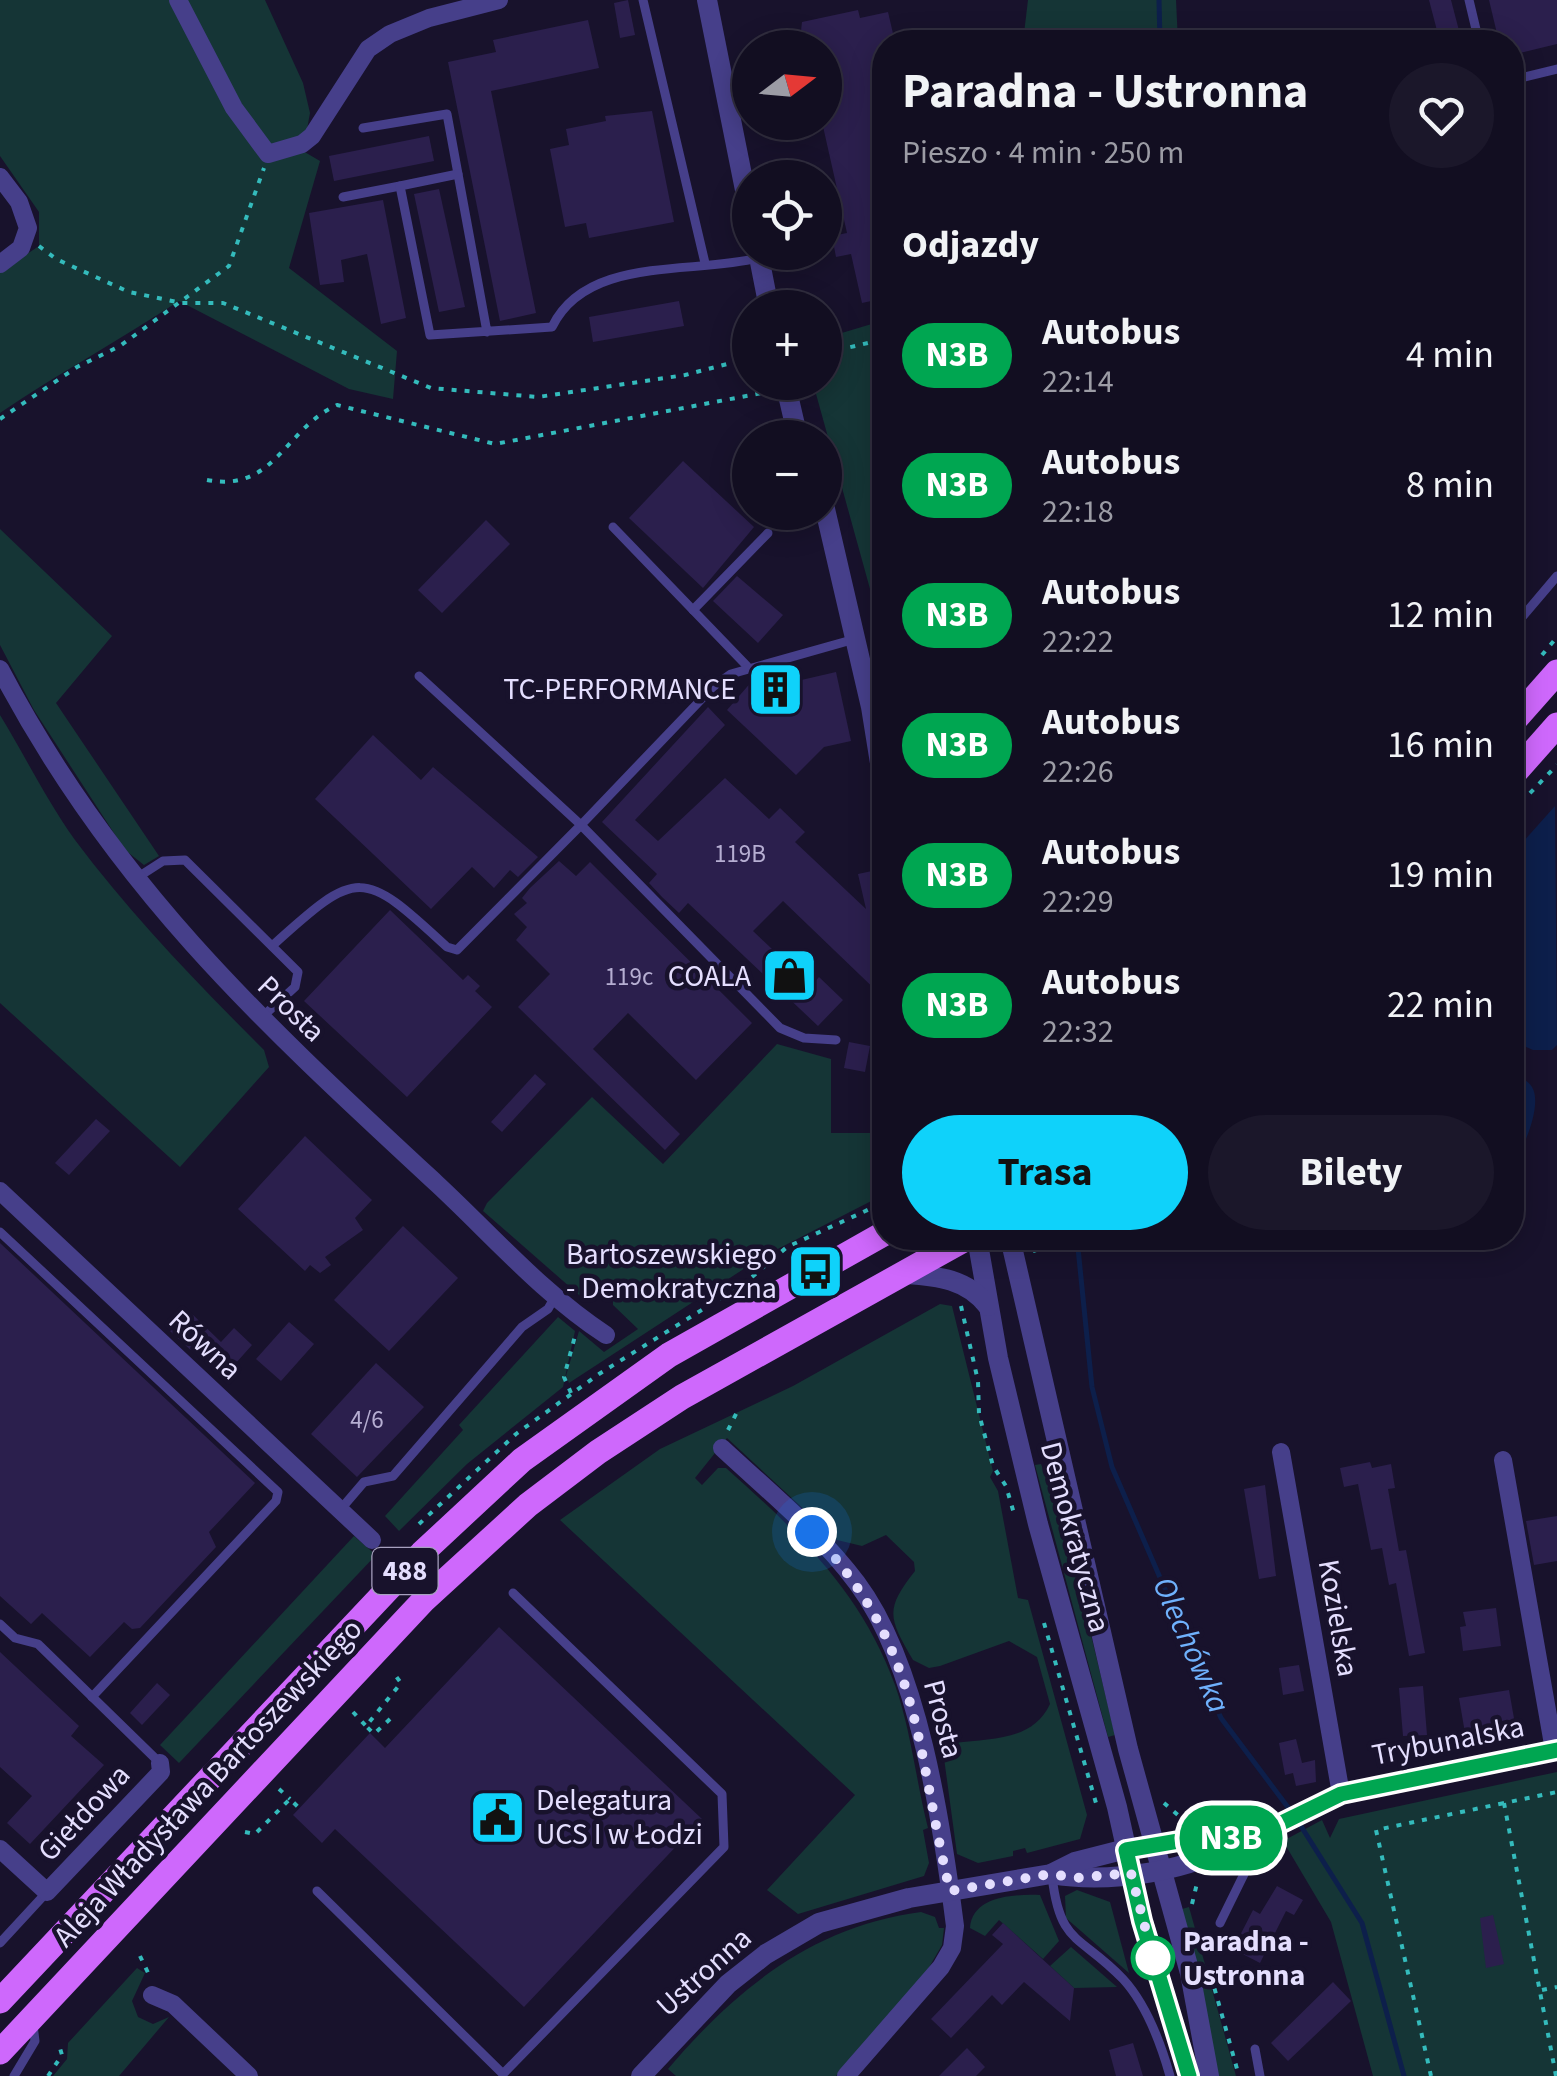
<!DOCTYPE html>
<html lang="pl">
<head>
<meta charset="utf-8">
<style>
  :root { --surface:#120e21; --page:#1b172a; --text:#f1f3f6; --muted:#9c9ca5; --line:#312e3f; --accent:#0fd2fa }
  body { margin:0; font-family:"Source Sans 3",sans-serif; background:var(--page); color:var(--text); height:100vh; display:flex; flex-direction:column; font-size:38px; white-space:nowrap }
  * { box-sizing:border-box; margin:0 }
  p { font-size:32px; color:var(--muted) }
  .icon { flex:none; width:55px; height:55px; fill:none; stroke:currentColor; stroke-width:2; stroke-linecap:round; stroke-linejoin:round }
  .map { position:relative; flex:1; overflow:hidden }
  .details { position:absolute; left:872px; top:30px; width:652px; height:1220px; display:flex; flex-direction:column; background:var(--surface); border-radius:40px; box-shadow:0 5px 25px #0003,0 0 0 2px var(--line) }
  .details>* { flex:none }
  .badge { padding:0 20px; border-radius:32px; font-size:35px; line-height:65px }
  .needle { width:65px; rotate:74deg }
  .buttons { position:absolute; left:732px; top:30px; display:grid; gap:20px }
  .buttons a { display:grid; place-items:center; width:110px; height:110px; border-radius:50%; background:var(--surface); box-shadow:0 5px 25px #0003,0 0 0 2px var(--line); font-size:50px }
  .you { position:absolute; width:50px; height:50px; margin:-25px; border:8px solid #fff; border-radius:50%; background:#1a73e8; box-shadow:0 0 0 15px #1a73e833 }
  .map>.badge { position:absolute; translate:-50% -50%; box-shadow:0 0 0 5px #fff }
  h2 { padding:0 30px; font-size:38px; line-height:90px }
  .round { display:grid; place-items:center; flex:none; width:105px; height:105px; border-radius:52px; background:var(--page) }
  .head { display:flex; align-items:center; justify-content:space-between; height:170px; padding:0 30px }
  h1 { font-size:48px; font-weight:700; line-height:75px }
  .primary-button { display:flex; gap:20px; margin-top:auto; padding:20px 30px }
  .primary-button a { flex:1; height:115px; border-radius:60px; background:var(--accent); color:#111; font-size:40px; font-weight:700; line-height:115px; text-align:center }
  .primary-button a+a { background:var(--page); color:var(--text) }
  ul { padding:0; list-style:none }
  li { display:flex; align-items:center; gap:30px; height:130px; padding:0 30px }
  li div { flex:1 }
  li b { display:block; font-size:38px }
  li em { font-style:normal }
  li .badge { min-width:110px; font-weight:700; text-align:center }
  .map>svg:first-child { display:block }
  .green { fill:#153536 }
  .water { fill:#0d1f4b }
  .lines { fill:none; stroke-linecap:round; stroke-linejoin:round }
  .stream { stroke:#0d1f4b; stroke-width:5 }
  .building { fill:#2b1f4d }
  .path { stroke:#34bbbc; stroke-width:4; stroke-dasharray:5 8; stroke-linecap:butt }
  .service { stroke:#463f8a; stroke-width:9 }
  .minor { stroke:#463f8a; stroke-width:18 }
  .tertiary { stroke:#463f8a; stroke-width:20 }
  .primary { stroke:#ce68fc; stroke-width:25 }
  .line-casing { stroke:#fff; stroke-width:22 }
  .line { stroke:#00a651; stroke-width:15 }
  .walk { stroke:#e4defe; stroke-width:10; stroke-dasharray:0 18 }
  .stop-dot { fill:#fff; stroke:#00a651; stroke-width:5 }
  .labels { text-anchor:middle; dominant-baseline:central; stroke-width:9; stroke-linejoin:round; paint-order:stroke }
  .number-label { font-size:25px; fill:#b6aed2 }
  .shield { fill:#18122c; stroke:#a7a1bf; stroke-width:2.5 }
  .shield-label { font-size:28px; font-weight:bold; fill:#e4defe }
  .poi-label { font-size:30px; fill:#e4defe; stroke:#18122c; text-anchor:end }
  .street-label { font-size:30px; fill:#e4defe; stroke:#18122c }
  .stop-label { font-size:30px; font-weight:bold; fill:#e4defe; stroke:#18122c; text-anchor:start }
  .water-label { font-size:32px; font-style:italic; fill:#6fb1fc; stroke:#18122c }
</style>
</head>
<body>
<div class="map">
<svg width="1557" height="2076" viewBox="0 0 1557 2076">
  <rect width="100%" height="100%" fill="#18122c"/>
  <g class="green">
    <path d="M0,0H265L303,83L310,113L303,151L320,161L289,268L397,351L393,399L349,389L179,301C120,340 59,373 0,413V272L39,246V212L0,156Z"/>
    <path d="M1028,0H1176L1178,42H1023Z"/>
    <path d="M885,320V643L813,383L825,382V338Z"/>
    <path d="M0,529L112,636L56,703L159,856L144,865L125,850L34,710L0,645Z"/>
    <path d="M0,715C25,756 47,801 75,840C132,916 197,983 264,1050L269,1067L180,1167L0,1003Z"/>
    <path d="M777,1044L831,1059V1133H885V1194L762,1257L569,1383L566,1376L579,1331L604,1352L638,1329L613,1305V1292L586,1301L483,1211L487,1203L592,1097L663,1164Z"/>
    <path d="M940,1304L952,1306L993,1471L990,1477L998,1491L1018,1598L1028,1600L1087,1815L1080,1839L1027,1853L1025,1848L1013,1851V1856L978,1863L957,1854L944,1758L955,1743C992,1738 1033,1741 1050,1704L1037,1657L1009,1641L940,1666L929,1668L913,1660C889,1618 884,1610 915,1571L914,1562L886,1535L862,1546L837,1540L727,1438L695,1478L702,1485L718,1468H726C797,1531 862,1593 895,1685C911,1730 916,1781 928,1828L923,1830L929,1863L924,1876L798,1914L767,1890L855,1795L560,1520L660,1449L793,1386Z"/>
    <path d="M558,1317L575,1331L563,1387L467,1464L399,1531L385,1516L463,1430L459,1425Z"/>
    <path d="M1041,1464L1067,1535L1115,1735L1108,1737L1035,1465Z"/>
    <path d="M354,1536L376,1555L179,1763L160,1745Z"/>
    <path d="M1557,1772V2076H1373L1331,1922L1283,1841L1322,1820L1330,1838L1339,1819Z"/>
    <path d="M1077,1890L1110,1902L1129,1973L1066,1918L1065,1896Z"/>
    <path d="M1040,1895L1059,1941L1043,1959L999,1920L985,1936L970,1928C972,1896 1014,1894 1040,1895Z"/>
    <path d="M1189,1907L1236,2076H1214L1182,1909Z"/>
    <path d="M921,1912L935,1917L939,1928H944L942,1945L924,1976L836,2076H676L668,2069C736,1989 813,1926 921,1912Z"/>
    <path d="M1071,1947L1117,1987L1074,1988L1050,1966Z"/>
    <path d="M137,1968L145,1973L132,2001L138,2017L153,2024L169,2017L119,2076H53L67,2059L68,2043Z"/>
  </g>
  <g class="water">
    <path d="M1555,806L1557,1045L1552,1050H1533L1513,1041V853Z"/>
    <path d="M1513,1071C1518,1075 1528,1081 1532,1087C1543,1105 1523,1150 1513,1165Z"/>
  </g>
  <g class="lines">
    <g class="stream">
      <path d="M1159,0L1160,42"/>
      <path d="M1077,1238L1092,1387L1112,1467L1221,1718L1293,1814"/>
      <path d="M1299,1823L1362,1923L1404,2076"/>
    </g>
  </g>
  <g class="building">
    <path d="M628,0L635,35L620,38L614,3Z"/>
    <path d="M1429,0H1451L1462,42H1440Z"/>
    <path d="M1489,0H1557V44L1512,55V42H1499Z"/>
    <path d="M858,10L860,18L888,12L895,42H885V298L862,303L851,254L836,257L832,236L847,233L822,122L825,48H805L801,31L802,22Z"/>
    <path d="M588,20L599,68L491,91L536,313L500,321L448,62L496,52L493,40Z"/>
    <path d="M652,111L674,222L589,238L586,223L565,227L550,149L569,145L566,129L606,121L605,116Z"/>
    <path d="M429,136L434,161L334,181L329,156Z"/>
    <path d="M439,189L465,307L439,312L414,194Z"/>
    <path d="M383,200L406,318L381,324L367,254L341,260L344,282L320,285L309,213Z"/>
    <path d="M679,301L684,326L593,342L589,317Z"/>
    <path d="M683,461L754,527L703,588L629,518Z"/>
    <path d="M486,520L510,544L442,613L418,590Z"/>
    <path d="M737,576L783,615L758,643L713,601Z"/>
    <path d="M795,672L797,681L836,672L851,741L824,747L796,775L727,710L753,680Z"/>
    <path d="M708,707L725,725L635,820L658,841L725,778L769,819L780,808L805,832L795,842L866,909L858,874L872,871L885,930V999L783,901L753,931L811,986L819,977L843,1000L818,1026L688,903L679,913L662,897L649,883L657,874L602,822Z"/>
    <path d="M373,735L421,780L433,767L538,857L518,877L510,870L494,888L472,867L431,909L315,799Z"/>
    <path d="M559,861L576,876L590,862L752,1023L696,1080L628,1013L593,1049L680,1134L665,1150L518,1007L550,974L516,940L527,927L514,914L527,903L522,898L530,888Z"/>
    <path d="M390,910L463,980L468,975L480,986L475,991L492,1007L407,1097L304,1001Z"/>
    <path d="M849,1042L870,1046L865,1072L844,1068Z"/>
    <path d="M535,1074L546,1084L502,1132L491,1122Z"/>
    <path d="M96,1119L110,1131L69,1175L55,1163Z"/>
    <path d="M305,1136L372,1200L355,1218L363,1230L325,1257L331,1265L320,1273L310,1265L305,1271L238,1209Z"/>
    <path d="M403,1226L458,1278L389,1351L334,1300Z"/>
    <path d="M0,1243L255,1483L209,1532L216,1547L140,1628L132,1629L124,1622L90,1657L42,1613L31,1624L0,1596Z"/>
    <path d="M190,1312L221,1342L234,1328L252,1345L227,1373L200,1349L195,1354L170,1331Z"/>
    <path d="M289,1322L314,1344L281,1381L256,1359Z"/>
    <path d="M376,1363L424,1407L357,1477L311,1434Z"/>
    <path d="M1370,1462L1372,1468L1391,1464L1395,1488L1388,1489L1399,1551L1406,1550L1425,1653L1409,1656L1396,1583L1389,1585L1382,1548L1371,1550L1358,1484L1344,1487L1340,1468Z"/>
    <path d="M1265,1485L1276,1576L1259,1579L1244,1489Z"/>
    <path d="M1557,1516V1561L1534,1565L1526,1521Z"/>
    <path d="M1496,1608L1501,1646L1463,1651L1460,1627L1466,1626L1463,1612Z"/>
    <path d="M499,1627L702,1819L524,2007L335,1829L322,1843L293,1815L370,1733L385,1748Z"/>
    <path d="M0,1652L79,1726L71,1736L104,1765L30,1844L7,1823L32,1796L0,1767Z"/>
    <path d="M1299,1665L1304,1691L1283,1695L1279,1668Z"/>
    <path d="M157,1683L170,1695L142,1725L130,1713Z"/>
    <path d="M1423,1686L1427,1735L1403,1736L1399,1688Z"/>
    <path d="M1509,1690L1515,1724L1465,1733L1459,1698Z"/>
    <path d="M1296,1739L1302,1763L1315,1760L1316,1782L1296,1786L1293,1773L1285,1775L1279,1743Z"/>
    <path d="M1277,1886L1303,1900L1294,1915L1286,1911L1260,1963L1233,1949L1253,1910L1260,1914Z"/>
    <path d="M1493,1915L1504,1964L1486,1968L1480,1918Z"/>
    <path d="M1003,1923L1074,1988L1070,2021L1024,1982L1002,2005L992,1995L951,2038L931,2019L1003,1944L992,1935Z"/>
    <path d="M1333,1982L1351,2001L1288,2061L1271,2043Z"/>
    <path d="M1133,2043L1143,2076H1116L1109,2050Z"/>
    <path d="M967,2048L985,2067L976,2076H939Z"/>
  </g>
  <g class="lines">
    <g class="path">
      <path d="M39,246L56,259L129,292L182,303H223L431,388L538,397L685,375L750,358"/>
      <path d="M825,353L885,339"/>
      <path d="M0,419L77,367L120,346L229,266L264,168"/>
      <path d="M207,480C275,493 285,428 337,405L495,444L767,392"/>
      <path d="M1542,655L1557,637"/>
      <path d="M1512,812L1557,765"/>
      <path d="M879,813L885,837"/>
      <path d="M1033,1251L1044,1248L1045,1238"/>
      <path d="M961,1306L978,1381L979,1414L993,1466L1006,1486L1015,1517"/>
      <path d="M571,1393L564,1377L575,1336"/>
      <path d="M728,1430L739,1408"/>
      <path d="M419,1524L516,1434L599,1374L745,1283L787,1247L885,1202"/>
      <path d="M1044,1623L1098,1810"/>
      <path d="M353,1712L366,1726"/>
      <path d="M390,1719L374,1734L366,1726L401,1683L395,1675"/>
      <path d="M279,1789L290,1799"/>
      <path d="M1164,1803L1187,1823"/>
      <path d="M245,1832L255,1834L290,1799L299,1808"/>
      <path d="M1192,1904L1198,1879"/>
      <path d="M140,1956L151,1979"/>
      <path d="M1211,1976L1239,2076"/>
      <path d="M1542,1990L1557,1987"/>
      <path d="M48,2076L62,2055L59,2045"/>
      <path d="M1431,2076L1376,1830L1504,1803"/>
      <path d="M1556,2076L1504,1803L1557,1792"/>
    </g>
    <g class="service">
      <path d="M643,0L705,263"/>
      <path d="M1469,0L1479,42"/>
      <path d="M1512,80L1557,69"/>
      <path d="M363,128L447,114L458,174"/>
      <path d="M343,197L400,186"/>
      <path d="M487,332L458,174L400,186L430,335L552,327C587,255 692,275 758,258"/>
      <path d="M613,527L747,666"/>
      <path d="M693,610L768,533"/>
      <path d="M1512,629L1557,576"/>
      <path d="M135,879L163,861L185,860L298,972L295,987L262,1017"/>
      <path d="M272,946C358,868 362,868 447,947L457,950L581,825L419,676"/>
      <path d="M836,1040L804,1038L780,1028L581,825L714,686L731,674L855,639"/>
      <path d="M0,1232L278,1492L276,1501L92,1697"/>
      <path d="M340,1510L364,1482L393,1476L522,1327L548,1309L556,1295"/>
      <path d="M0,1624L15,1638L38,1644L160,1763"/>
      <path d="M1052,1876C1060,1946 1080,1934 1123,1979C1146,2004 1161,2044 1170,2076"/>
      <path d="M317,1891L503,2074L724,1847L722,1794L513,1593"/>
      <path d="M1220,1923L1248,1866L1245,1838"/>
      <path d="M0,1943L47,1892"/>
      <path d="M1255,2049L1260,2076"/>
      <path d="M14,2076L35,2041L33,2025"/>
    </g>
    <g class="minor">
      <path d="M178,0L234,108L268,154L302,144L312,136L368,49L390,34L429,18L499,0"/>
      <path d="M0,177L19,202L28,228L21,248L0,264"/>
      <path d="M0,669C114,886 259,1019 436,1183C490,1233 544,1295 606,1335"/>
      <path d="M0,1191L372,1540"/>
      <path d="M722,1448C768,1491 819,1532 857,1583C919,1666 942,1824 955,1926L952,1948L941,1967L846,2076"/>
      <path d="M1281,1452L1341,1794"/>
      <path d="M1503,1460L1554,1750"/>
      <path d="M0,1849L47,1892L161,1772L160,1763"/>
      <path d="M152,1995L173,2004L249,2076"/>
    </g>
    <g class="tertiary">
      <path d="M707,0L750,215"/>
      <path d="M758,252L769,308"/>
      <path d="M785,382L798,438"/>
      <path d="M825,509L871,707L885,794"/>
      <path d="M977,1238L998,1358L1038,1524L1117,1807L1141,1915L1189,2076"/>
      <path d="M1010,1238L1128,1749L1190,1973L1209,2076"/>
      <path d="M906,1274C938,1276 967,1279 988,1306"/>
      <path d="M1051,1874C1109,1884 1192,1872 1241,1839"/>
      <path d="M641,2076L728,1984L766,1954L819,1923L909,1898L1051,1874L1075,1862L1126,1849L1202,1838L1255,1836L1341,1794L1557,1750"/>
    </g>
    <g class="primary">
      <path d="M1512,723L1557,672"/>
      <path d="M1512,776L1557,725"/>
      <path d="M0,2001L422,1553L522,1460L669,1355L885,1233"/>
      <path d="M0,2052L424,1600L528,1505L598,1452L682,1397L967,1238"/>
    </g>
  </g>
  <g class="lines">
    <defs>
      <path id="line" d="M1189,2076L1142,1921L1126,1850L1196,1838L1255,1836L1341,1794L1557,1750"/>
    </defs>
    <use href="#line" class="line-casing"/>
    <use href="#line" class="line"/>
    <path class="walk" d="M812,1532C923,1649 915,1746 950,1891L1051,1874L1076,1878L1131,1873L1153,1958"/>
  </g>
  <defs>
    <symbol id="building-square" viewBox="-11 -11 22 22"><rect x="-9" y="-9" width="18" height="18" rx="4" fill="#0fd2fa" stroke="#18122c"/><path d="M-4-6H4V6H1V3H-1V6H-4ZM-2.5-4.3h1.7v1.8h-1.7ZM.8-4.3h1.7v1.8H.8ZM-2.5-1h1.7V.8h-1.7ZM.8-1h1.7V.8H.8Z" fill="#111"/></symbol>
    <symbol id="shop-square" viewBox="-11 -11 22 22"><rect x="-9" y="-9" width="18" height="18" rx="4" fill="#0fd2fa" stroke="#18122c"/><path d="M-5-2.5h2.3a2.7 3.5 0 0 1 5.4 0H5L5.5 6h-11ZM-1.5-2.5h3a1.5 2.3 0 0 0-3 0Z" fill="#111"/></symbol>
    <symbol id="bus-square" viewBox="-11 -11 22 22"><rect x="-9" y="-9" width="18" height="18" rx="4" fill="#0fd2fa" stroke="#18122c"/><path d="M-5-6H5V4H4V6H2V4H-2V6H-4V4H-5ZM-3.5-4V0h7V-4ZM-3.5 1.2v1.5H-2V1.2ZM2 1.2v1.5H3.5V1.2Z" fill="#111"/></symbol>
    <symbol id="civic-square" viewBox="-11 -11 22 22"><rect x="-9" y="-9" width="18" height="18" rx="4" fill="#0fd2fa" stroke="#18122c"/><path d="M-.6-6.5H3V-4.5H.6V-3L4-1V1h2V6H-6V1h2V-1L-.6-3ZM-1.2 2.5V6h2.4V2.5Z" fill="#111"/></symbol>
  </defs>
  <g fill-rule="evenodd">
    <use href="#building-square" x="744" y="658" width="63" height="63"/>
    <use href="#shop-square" x="758" y="944" width="63" height="63"/>
    <use href="#bus-square" x="784" y="1240" width="63" height="63"/>
    <use href="#civic-square" x="466" y="1786" width="63" height="63"/>
  </g>
  <circle class="stop-dot" cx="1153" cy="1958" r="20"/>
  <g class="labels">
    <g class="number-label">
      <text x="740" y="854">119B</text>
      <text x="629" y="977">119c</text>
      <text x="367" y="1420">4/6</text>
    </g>
    <rect class="shield" x="372.5" y="1548" width="65" height="46" rx="8"/>
    <g class="shield-label">
      <text x="405" y="1571">488</text>
    </g>
    <g class="poi-label">
      <text x="736" y="689">TC-PERFORMANCE</text>
      <text x="751" y="976">COALA</text>
      <text x="777" y="1254">Bartoszewskiego<tspan x="777" dy="34">- Demokratyczna</tspan></text>
      <text x="536" y="1800" text-anchor="start">Delegatura<tspan x="536" dy="34">UCS I w Łodzi</tspan></text>
    </g>
    <g class="street-label">
      <text transform="translate(291 1009) rotate(44)">Prosta</text>
      <text transform="translate(205 1345) rotate(43)">Równa</text>
      <text transform="translate(1075 1537) rotate(75)">Demokratyczna</text>
      <text transform="translate(1338 1618) rotate(80)">Kozielska</text>
      <text transform="translate(943 1719) rotate(75)">Prosta</text>
      <text transform="translate(1448 1741) rotate(-11)">Trybunalska</text>
      <text transform="translate(208 1783) rotate(-47)">Aleja Władysława Bartoszewskiego</text>
      <text transform="translate(84 1813) rotate(-47)">Giełdowa</text>
      <text transform="translate(704 1972) rotate(-42)">Ustronna</text>
    </g>
    <g class="stop-label">
      <text x="1183" y="1941">Paradna -<tspan x="1183" dy="34">Ustronna</tspan></text>
    </g>
    <g class="water-label">
      <text transform="translate(1191 1645) rotate(66)">Olechówka</text>
    </g>
  </g>
</svg>
<div class="buttons">
<a><svg class="needle" viewBox="-14 -14 28 28"><path d="M0-13l5 13h-10z" fill="#e53935"/><path d="M0 13l5-13h-10z" fill="#9c9ca5"/></svg></a>
<a><svg class="icon" aria-label="locate" viewBox="0 0 24 24"><circle cx="12" cy="12" r="6"/><path d="M12 2v4M12 18v4M2 12h4M18 12h4"/></svg></a>
<a>+</a>
<a>−</a>
</div>
<div class="you" style="left:812px;top:1532px"></div>
<b class="badge" style="left:1231px;top:1838px;background:#00a651;color:#fff">N3B</b>
<section class="details">
<div class="head"><div><h1>Paradna - Ustronna</h1><p>Pieszo · 4 min · 250 m</p></div><a class="round"><svg class="icon" aria-label="heart" viewBox="0 0 24 24"><path d="M12 20l-8-8c-3-5 5-10 8-4 3-6 11-1 8 4z"/></svg></a></div>
<h2>Odjazdy</h2>
<ul>
<li><span class="badge" style="background:#00a651;color:#fff">N3B</span><div><b>Autobus</b><p>22:14</p></div><em>4 min</em></li>
<li><span class="badge" style="background:#00a651;color:#fff">N3B</span><div><b>Autobus</b><p>22:18</p></div><em>8 min</em></li>
<li><span class="badge" style="background:#00a651;color:#fff">N3B</span><div><b>Autobus</b><p>22:22</p></div><em>12 min</em></li>
<li><span class="badge" style="background:#00a651;color:#fff">N3B</span><div><b>Autobus</b><p>22:26</p></div><em>16 min</em></li>
<li><span class="badge" style="background:#00a651;color:#fff">N3B</span><div><b>Autobus</b><p>22:29</p></div><em>19 min</em></li>
<li><span class="badge" style="background:#00a651;color:#fff">N3B</span><div><b>Autobus</b><p>22:32</p></div><em>22 min</em></li>
</ul>
<div class="primary-button"><a>Trasa</a><a>Bilety</a></div>
</section>
</div>
</body>
</html>
